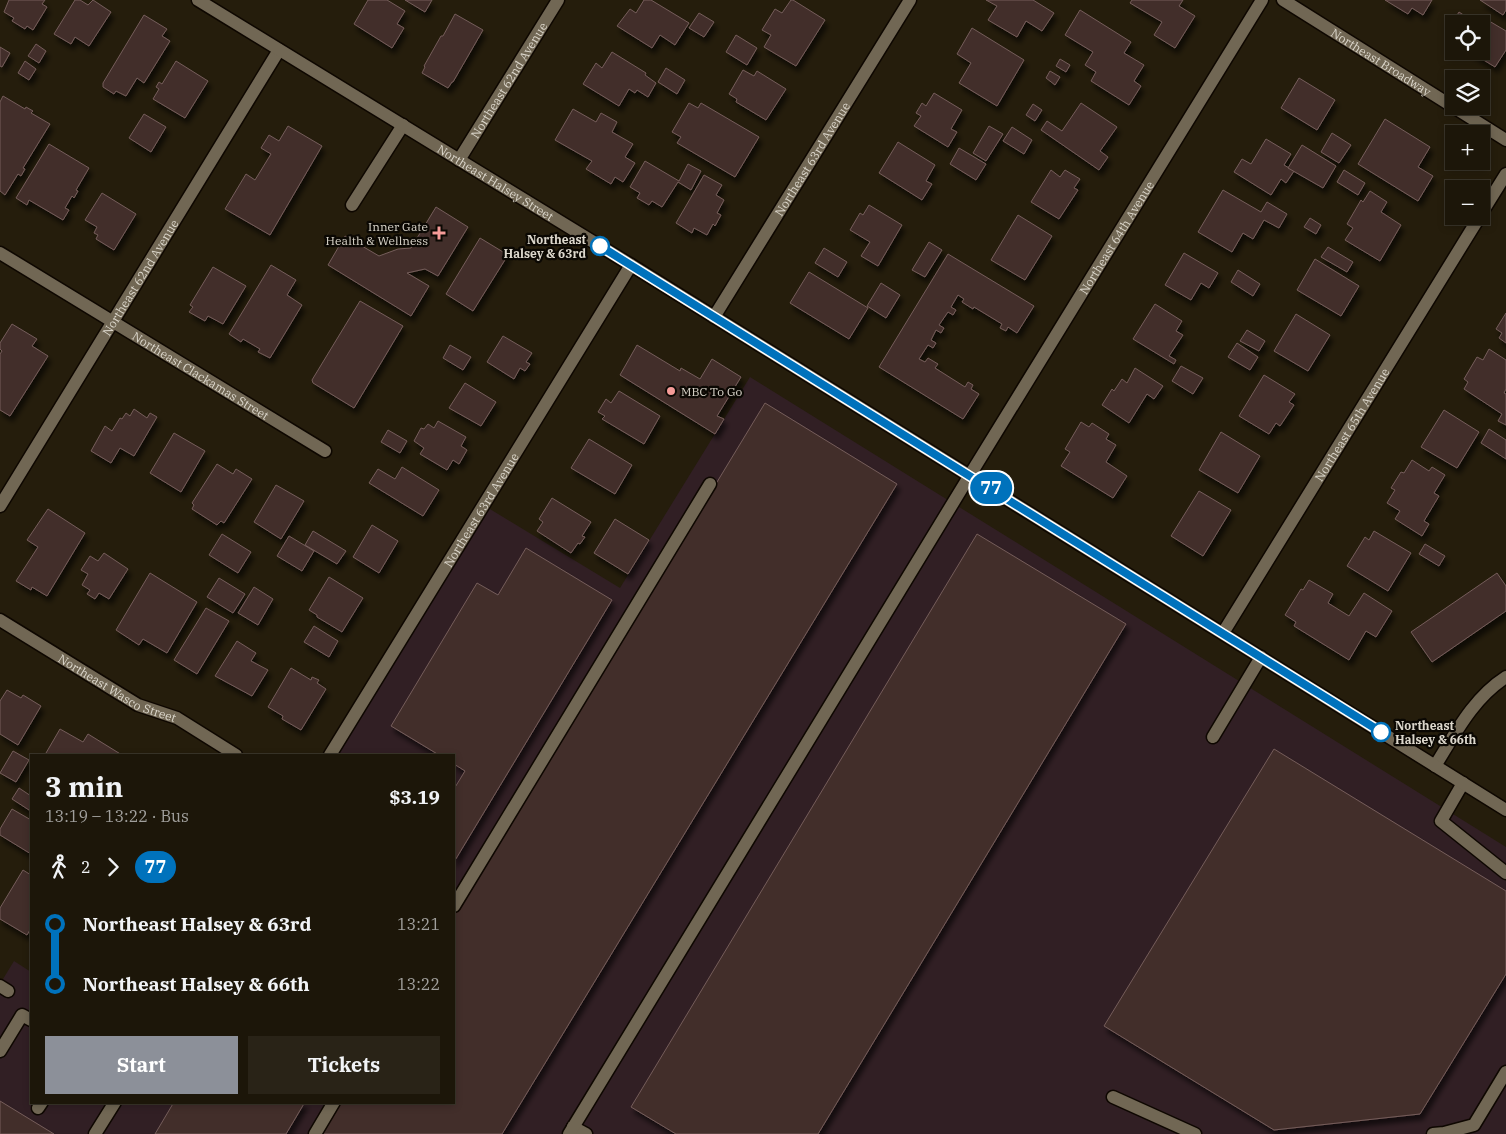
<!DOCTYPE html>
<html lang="en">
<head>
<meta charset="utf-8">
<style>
  :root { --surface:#1c1609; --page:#292317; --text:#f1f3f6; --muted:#a09f9c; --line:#3a352a; --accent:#8c9099 }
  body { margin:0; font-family:"IBM Plex Serif",serif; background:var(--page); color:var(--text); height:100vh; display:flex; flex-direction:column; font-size:19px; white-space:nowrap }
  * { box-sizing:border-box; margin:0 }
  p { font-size:16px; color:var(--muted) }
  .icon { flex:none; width:28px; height:28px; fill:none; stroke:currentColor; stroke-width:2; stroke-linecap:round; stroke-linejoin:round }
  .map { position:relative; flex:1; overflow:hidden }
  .panel { position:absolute; left:30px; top:754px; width:425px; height:350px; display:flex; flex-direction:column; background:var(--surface); border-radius:0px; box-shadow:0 2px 8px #0003,0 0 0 1px var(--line) }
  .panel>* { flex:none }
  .badge { padding:0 10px; border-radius:16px; font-size:18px; line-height:32px }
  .tools { position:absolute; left:1445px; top:15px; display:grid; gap:10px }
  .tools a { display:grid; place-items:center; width:45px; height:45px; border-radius:0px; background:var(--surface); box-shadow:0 2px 8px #0003,0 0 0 1px var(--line); font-size:25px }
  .map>.badge { position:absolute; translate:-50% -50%; box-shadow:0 0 0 2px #fff }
  .legs { display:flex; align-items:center; gap:8px; height:55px; padding:0 15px; font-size:16px }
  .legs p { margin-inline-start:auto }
  .overview { display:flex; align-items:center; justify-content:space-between; height:85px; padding:0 15px }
  h1 { font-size:28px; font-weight:700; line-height:38px }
  .primary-button { display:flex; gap:10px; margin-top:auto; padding:10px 15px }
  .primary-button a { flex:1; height:58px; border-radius:0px; background:var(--accent); color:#fff; font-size:20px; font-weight:700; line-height:58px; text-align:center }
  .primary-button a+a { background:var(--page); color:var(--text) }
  ul { padding:0 15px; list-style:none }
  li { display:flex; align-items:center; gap:18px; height:60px; font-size:19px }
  li i { display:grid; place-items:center; width:8px; height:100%; margin:0 6px; background:currentColor }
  li i::after { content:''; width:12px; height:12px; margin:-6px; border:4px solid; border-radius:50%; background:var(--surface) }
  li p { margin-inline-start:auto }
  li:first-child i { background:linear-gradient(#0000 50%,currentColor 0) }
  li:last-child i { background:linear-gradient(currentColor 50%,#0000 0) }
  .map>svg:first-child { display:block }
  .industrial { fill:#311f24 }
  .building { fill:#422e2b; stroke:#755d5a; filter:url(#shadow) }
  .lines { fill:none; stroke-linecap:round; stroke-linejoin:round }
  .service-casing { stroke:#0e0700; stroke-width:15 }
  .minor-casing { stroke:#0e0700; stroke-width:15 }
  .secondary-casing { stroke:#0e0700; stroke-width:15 }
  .service { stroke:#716754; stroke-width:12 }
  .minor { stroke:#716754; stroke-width:12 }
  .secondary { stroke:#716754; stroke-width:12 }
  .line-1-casing { stroke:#fff; stroke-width:11 }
  .line-1 { stroke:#0072bc; stroke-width:8 }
  .poi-dot { fill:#f59b98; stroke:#0b0803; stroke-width:2 }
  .stop-1-dot { fill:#fff; stroke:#0072bc; stroke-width:2.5 }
  .labels { text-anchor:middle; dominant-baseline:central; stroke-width:4.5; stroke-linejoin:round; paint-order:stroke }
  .street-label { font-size:12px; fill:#dcd7cc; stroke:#0b0803 }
  .poi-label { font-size:12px; fill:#dcd7cc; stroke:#0b0803; text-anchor:end }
  .stop-label { font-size:12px; font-weight:bold; fill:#dcd7cc; stroke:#0b0803; text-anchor:end }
</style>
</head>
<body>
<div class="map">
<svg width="1506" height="1134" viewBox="0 0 1506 1134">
  <defs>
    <filter id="shadow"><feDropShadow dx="3" dy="5.5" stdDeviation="2.5" flood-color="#0009"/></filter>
  </defs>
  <rect width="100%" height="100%" fill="#251d0c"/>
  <path class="industrial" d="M750,377L1506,847V1134H0V984L14,961L31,972V1102H454V755H326L480,503L620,588Z"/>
  <g class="building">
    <path d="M9,0H45L42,4L47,7L33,30L27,26L25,29L12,21L14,18L4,12Z"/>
    <path d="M75,0H80L88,5L93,0L111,12L89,46L75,37L71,44L54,34Z"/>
    <path d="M368,0H387L405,11L397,24L404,28L392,48L354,24Z"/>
    <path d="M405,0H432L425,12Z"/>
    <path d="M644,0H651L689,23L675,45L660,35L652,48L617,26L630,9L636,13Z"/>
    <path d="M791,0H793L825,20L796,66L764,47L771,35L762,30L775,9L782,13Z"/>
    <path d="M986,0H1033L1054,13L1042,31L1026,21L1017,37L988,20L997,6Z"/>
    <path d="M1132,0H1183L1179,6L1195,16L1175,48L1154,35L1162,22L1130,3Z"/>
    <path d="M1385,0H1432L1423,15L1412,8L1408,14Z"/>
    <path d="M1480,0H1506V10L1503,15Z"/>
    <path d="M1080,10L1131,42L1124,53L1144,65L1134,81L1141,86L1129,105L1091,81L1096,72L1085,65L1093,52L1065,35Z"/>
    <path d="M1459,12L1474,22L1479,15L1506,31V50L1495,67L1469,51H1481V24H1454V36L1447,31Z"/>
    <path d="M699,13L714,22L704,37L689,28Z"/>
    <path d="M455,14L483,30L453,82H452L448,88L422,73L425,67L424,66L441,36H443Z"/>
    <path d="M144,15L167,29L162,36L170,41L144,83L137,78L126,96L116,91L114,94L103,87V83Z"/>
    <path d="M972,28L1024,60L997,106L959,83L971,63L957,54Z"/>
    <path d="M736,35L757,48L747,65L726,52Z"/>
    <path d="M36,44L46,51L39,63L28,56Z"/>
    <path d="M0,47L10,53L2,67L0,66Z"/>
    <path d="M612,52L646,73L645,75L656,83L648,97L637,90L635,93L629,89L619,106L583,84L596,63L602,68Z"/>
    <path d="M1060,59L1070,65L1066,72L1056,66Z"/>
    <path d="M25,61L36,69L29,80L18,73Z"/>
    <path d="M176,61L208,81L185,118L153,99L159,89L156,87L159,82L162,84Z"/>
    <path d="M666,68L685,80L677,94L658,82Z"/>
    <path d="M743,70L754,76L757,71L786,89L766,120L736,102L737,99L729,94Z"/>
    <path d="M1050,71L1060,77L1055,85L1046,78Z"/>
    <path d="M1299,78L1335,100L1317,130L1281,108Z"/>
    <path d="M934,93L962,110L951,129L957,132L948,147L914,126L921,116L916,113L922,103L926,106Z"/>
    <path d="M3,96L25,109L26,107L33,111L31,113L50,124L23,168L25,169L21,176L18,174L5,195L0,191V102Z"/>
    <path d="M689,103L698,108L701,103L759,137L735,177L677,143L681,137L672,132Z"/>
    <path d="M1081,103L1117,127L1100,151L1108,157L1099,170L1041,130L1047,121L1062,131Z"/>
    <path d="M1033,104L1042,110L1035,121L1026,115Z"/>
    <path d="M573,109L596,122L601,113L617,122L612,132L633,144L625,157L635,163L623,182L615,177L611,184L586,169L592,161L555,140Z"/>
    <path d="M144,114L166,127L151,152L129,138Z"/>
    <path d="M1385,119L1430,147L1418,167L1433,176L1418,201L1358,164Z"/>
    <path d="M288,126L322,146L270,235L225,209L246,174L255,180L271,154L261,148L269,135L279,141Z"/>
    <path d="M989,126L1003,134L986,161L973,153Z"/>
    <path d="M1012,127L1032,140L1024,154L1003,141Z"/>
    <path d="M1332,133L1351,145L1339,163L1321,152Z"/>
    <path d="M1266,139L1291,154L1284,165L1294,171L1286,183L1281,179L1271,195L1234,172L1242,159L1251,164Z"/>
    <path d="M898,142L935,165L926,181L932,184L922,200L879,173Z"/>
    <path d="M49,144L89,168L76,190L78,191L74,198L72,196L65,208L69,210L63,220L29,200L27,205L16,198Z"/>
    <path d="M1302,145L1336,166L1323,188L1288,168Z"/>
    <path d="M959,148L986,164L976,180L950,164Z"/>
    <path d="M645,161L679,181L688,164L701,171L691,190L678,182L662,207L652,201L649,205L637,198L640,193L630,187Z"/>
    <path d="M1051,170L1060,177L1065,170L1080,179L1074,188L1078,190L1059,219L1031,202Z"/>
    <path d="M1344,170L1365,183L1358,195L1337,182Z"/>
    <path d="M704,175L722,185L716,195L724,200L717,213L721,215L715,226L713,224L707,235L694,228L692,233L676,223Z"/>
    <path d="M1223,190L1261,212L1267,202L1287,214L1279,228L1264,220L1253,239L1243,233L1232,252L1198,232Z"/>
    <path d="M1370,191L1387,202L1381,212L1401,225L1380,261L1345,240L1353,228L1347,224L1361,200L1363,202Z"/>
    <path d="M102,193L136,214L114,250L96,239L98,235L94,233L97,227L85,220Z"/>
    <path d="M869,205L902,225L878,266L861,256L870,242L850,230L860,213L863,215Z"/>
    <path d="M436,207L468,227L438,276L425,269L407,273L429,286L411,316L328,265L345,236L379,256L398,249L411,248Z"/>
    <path d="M1018,215L1052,236L1025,280L991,260Z"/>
    <path d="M1310,218L1321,225L1316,234L1304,227Z"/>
    <path d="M480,238L508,255L473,311L446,294Z"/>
    <path d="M929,242L942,250L925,277L912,270Z"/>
    <path d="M1328,247L1353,262L1347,272L1321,257Z"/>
    <path d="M824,248L847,262L838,277L815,263Z"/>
    <path d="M1184,253L1218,273L1209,288L1201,283L1191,300L1165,285Z"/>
    <path d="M948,254L1034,306L1017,333L1008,327L1006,331L1000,328L1002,324L974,307L973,309L962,302L964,299L958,295L951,307L956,310L953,315L948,312L939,325L944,328L941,333L936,330L931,340L936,343L933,348L928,345L919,359L925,362L928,358L938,364L935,368L965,387L968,382L973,385L971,389L979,394L963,419L879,367Z"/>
    <path d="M1315,259L1359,286L1341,316L1297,290Z"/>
    <path d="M271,265L296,280L287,295L302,305L270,358L258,352L260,349L243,339L241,342L229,334Z"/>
    <path d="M213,267L246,286L223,324L208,316L205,321L189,312L193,307L190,305Z"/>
    <path d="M1238,270L1260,284L1253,296L1231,282Z"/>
    <path d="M809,272L868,308L849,339L790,303Z"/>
    <path d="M881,283L900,295L886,318L867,306Z"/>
    <path d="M360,301L403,326L354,408L313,383L312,380Z"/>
    <path d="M1155,304L1182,321L1176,331L1183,335L1169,356L1176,360L1174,364L1133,339Z"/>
    <path d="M1506,313V343L1499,338L1502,333L1496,329Z"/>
    <path d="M1296,314L1330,335L1308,371L1274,351Z"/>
    <path d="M12,324L37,339L32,346L48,356L10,416L0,410V354L2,351L0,349V343Z"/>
    <path d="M1247,330L1265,341L1259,351L1240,341Z"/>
    <path d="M503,336L532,353L526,362L530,364L525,371L520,368L514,379L487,362Z"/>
    <path d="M1237,343L1258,357L1250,370L1228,357Z"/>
    <path d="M450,345L471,357L463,370L443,358Z"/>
    <path d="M637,345L680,371L681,368L700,379L712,359L741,377L717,416L724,419L715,434L620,375Z"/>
    <path d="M1489,349L1506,360V389L1504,393L1506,394V425L1498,421L1502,414L1464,389L1468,382L1464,379L1477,357L1483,360Z"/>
    <path d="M1181,366L1203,378L1193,394L1172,381Z"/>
    <path d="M1135,368L1163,386L1154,399L1147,394L1129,423L1102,405L1112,389L1114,391L1122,379L1127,383Z"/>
    <path d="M1264,375L1295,394L1289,402L1294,405L1280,426L1276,423L1269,434L1239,416Z"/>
    <path d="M465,383L496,402L481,426L449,408Z"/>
    <path d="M619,391L660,416L644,444L602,419L605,416L598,412L606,399L611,403Z"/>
    <path d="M765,403L897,484L502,1134H320L339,1102H454V915Z"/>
    <path d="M134,409L147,418L150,413L157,417L134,456L120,448L111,463L91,451L105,426L112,431L120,418L122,419L126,413L130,416Z"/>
    <path d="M1444,410L1479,432L1457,468L1421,447Z"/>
    <path d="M438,421L466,437L461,446L467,450L459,464L453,460L447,470L420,454L424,448L414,441L421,428L424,429L428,424L434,428Z"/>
    <path d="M1081,422L1089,427L1092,423L1109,434L1106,439L1116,445L1106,462L1127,476L1113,498L1061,466L1070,452L1065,449Z"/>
    <path d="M1489,429L1506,440V459L1481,443Z"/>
    <path d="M388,430L407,441L400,453L381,442Z"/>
    <path d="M1221,432L1260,456L1238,493L1199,470Z"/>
    <path d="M174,433L205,451L181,492L150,473Z"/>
    <path d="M589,439L632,465L615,494L571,468Z"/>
    <path d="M1412,460L1429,471L1432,467L1445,475L1434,493L1439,496L1424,521L1429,524L1422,536L1395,519L1400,511L1387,503L1395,490L1391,488L1401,472L1404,473Z"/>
    <path d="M217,464L233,474L236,469L252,479L224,523L221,521L217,525L192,509L194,505L192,503Z"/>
    <path d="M402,467L439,490L423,516L369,483L378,469L395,479Z"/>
    <path d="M276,485L304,501L281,539L254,522Z"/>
    <path d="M1199,491L1231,510L1203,556L1171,536Z"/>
    <path d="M552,498L591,522L582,536L585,537L580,544L578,543L571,553L537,531L543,522L539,519Z"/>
    <path d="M48,509L85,533L47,596L32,587L31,590L16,581L38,547L27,540Z"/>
    <path d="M615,519L649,540L628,574L594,553Z"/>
    <path d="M372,525L398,541L379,573L353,557Z"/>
    <path d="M313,531L346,551L337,564L305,545Z"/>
    <path d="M1374,531L1411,553L1388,591L1347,566L1365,537L1369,540Z"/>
    <path d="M222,534L251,552L238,573L209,555Z"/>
    <path d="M977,534L1126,624L818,1134H676L631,1107Z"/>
    <path d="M289,536L314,551L302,571L277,556Z"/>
    <path d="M1425,544L1445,556L1439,566L1419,554Z"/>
    <path d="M526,548L612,600L454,862V789L465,771L454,764V755H439L391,726L477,583L498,595Z"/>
    <path d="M104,553L128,569L109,599L99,593L95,599L87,594L90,590L82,585L88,574L81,570L90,556L98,561Z"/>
    <path d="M150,573L197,602L167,653L143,639L139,645L116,630Z"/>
    <path d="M1497,573L1506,586V611L1432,662L1411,632Z"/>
    <path d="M329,577L363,598L342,632L317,617V615L309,610Z"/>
    <path d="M219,578L245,594L233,613L207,597Z"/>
    <path d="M1309,580L1333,594L1328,603L1349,616L1364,593L1392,611L1376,637L1366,631L1349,660L1294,626L1296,622L1285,615L1301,589L1303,590Z"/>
    <path d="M254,587L273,599L258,625L238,613Z"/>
    <path d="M206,608L229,621L197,674L174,660Z"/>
    <path d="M314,626L338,641L329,657L304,642Z"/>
    <path d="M237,641L256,653L251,661L268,670L252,696L215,676Z"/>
    <path d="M291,668L311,680L312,677L319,680L317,683L326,689L301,730L282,719L283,716L268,707Z"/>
    <path d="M7,690L21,698L23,695L41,706L18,745L0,734V701Z"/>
    <path d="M60,729L83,742L88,734L122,755H50L46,753Z"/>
    <path d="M1274,749L1506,891V974L1420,1114L1274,1130L1104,1026Z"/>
    <path d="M13,751L29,760L16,782L0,773Z"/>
    <path d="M19,788L31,796V807L29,810L12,799Z"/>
    <path d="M12,809L31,820V854L0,835V829Z"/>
    <path d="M23,870L31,875V928L27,935L0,919V908Z"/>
    <path d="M0,1101L54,1134H0Z"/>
    <path d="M174,1102H206L209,1105L211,1102H305L286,1134H155Z"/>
  </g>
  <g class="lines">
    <defs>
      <g id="service">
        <path d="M352,205L403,125"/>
        <path d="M1213,737L1261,657"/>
        <path d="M1463,783L1441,821L1506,873"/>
        <path d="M454,906L710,484"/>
        <path d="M0,1051L22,1015L31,1020"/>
        <path d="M1113,1097L1195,1134"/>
        <path d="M38,1108L42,1102"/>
        <path d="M573,1127L586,1134"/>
        <path d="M315,1134L334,1102"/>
        <path d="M569,1134L970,475"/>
        <path d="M1433,1134L1444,1133L1474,1125L1506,1072"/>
      </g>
      <g id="minor">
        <path id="s1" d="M1283,0L1506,140"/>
        <path id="s2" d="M459,160L558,0"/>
        <path d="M1481,214L1506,174"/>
        <path id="s3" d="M0,253L325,451"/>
        <path id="s4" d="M714,317L910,0"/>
        <path id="s5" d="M970,475L1262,0"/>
        <path id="s6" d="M0,506L279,50"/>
        <path id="s7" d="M0,620L138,705L177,718L236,755"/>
        <path id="s8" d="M1223,633L1480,216"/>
        <path id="s9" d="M330,755L631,265"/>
        <path d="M1435,766C1455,734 1473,698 1506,677"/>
        <path d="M0,986L8,991"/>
        <path d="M95,1134L115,1102"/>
      </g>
      <g id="secondary">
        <path id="s10" d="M198,0L631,265L1506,810"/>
      </g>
    </defs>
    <use href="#service" class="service-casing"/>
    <use href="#minor" class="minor-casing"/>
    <use href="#secondary" class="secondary-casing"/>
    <use href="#service" class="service"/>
    <use href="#minor" class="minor"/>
    <use href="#secondary" class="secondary"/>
  </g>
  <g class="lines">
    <defs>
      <path id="line-1" d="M600,246L1381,732"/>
    </defs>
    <use href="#line-1" class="line-1-casing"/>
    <use href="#line-1" class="line-1"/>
  </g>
  <g class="poi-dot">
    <path d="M436.5 225.5h5v5h5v5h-5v5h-5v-5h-5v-5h5z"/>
    <circle cx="671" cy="391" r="5"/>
  </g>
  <g class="stop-1-dot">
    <circle cx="600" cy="246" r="9"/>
    <circle cx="1381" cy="732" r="9"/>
  </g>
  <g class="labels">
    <g class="street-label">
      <text stroke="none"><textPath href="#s1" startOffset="116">Northeast Broadway</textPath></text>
      <text stroke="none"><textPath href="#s2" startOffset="94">Northeast 62nd Avenue</textPath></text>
      <text stroke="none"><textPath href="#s4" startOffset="186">Northeast 63rd Avenue</textPath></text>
      <text stroke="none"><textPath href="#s10" startOffset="349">Northeast Halsey Street</textPath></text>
      <text stroke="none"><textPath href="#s5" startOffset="279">Northeast 64th Avenue</textPath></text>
      <text stroke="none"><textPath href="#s6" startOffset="268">Northeast 62nd Avenue</textPath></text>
      <text stroke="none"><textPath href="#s3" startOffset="235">Northeast Clackamas Street</textPath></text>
      <text stroke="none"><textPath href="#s8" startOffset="245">Northeast 65th Avenue</textPath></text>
      <text stroke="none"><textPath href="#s9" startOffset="288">Northeast 63rd Avenue</textPath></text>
      <text stroke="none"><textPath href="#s7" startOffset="136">Northeast Wasco Street</textPath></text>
    </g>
    <g class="poi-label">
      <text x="428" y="226">Inner Gate<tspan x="428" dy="14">Health &amp; Wellness</tspan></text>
      <text x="681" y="391" text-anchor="start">MBC To Go</text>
    </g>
    <g class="stop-label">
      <text x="586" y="239">Northeast<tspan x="586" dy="14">Halsey &amp; 63rd</tspan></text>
      <text x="1395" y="725" text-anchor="start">Northeast<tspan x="1395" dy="14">Halsey &amp; 66th</tspan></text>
    </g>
  </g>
</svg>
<div class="tools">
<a><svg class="icon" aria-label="locate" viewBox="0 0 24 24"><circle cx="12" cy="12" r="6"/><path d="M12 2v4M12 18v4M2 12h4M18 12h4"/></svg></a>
<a><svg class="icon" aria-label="layers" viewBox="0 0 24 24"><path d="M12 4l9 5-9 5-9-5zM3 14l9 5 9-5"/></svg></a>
<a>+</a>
<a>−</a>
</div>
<b class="badge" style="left:991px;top:488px;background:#0072bc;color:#fff">77</b>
<section class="panel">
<div class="overview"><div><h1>3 min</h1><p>13:19 – 13:22 · Bus</p></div><b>$3.19</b></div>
<div class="legs"><svg class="icon" aria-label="walk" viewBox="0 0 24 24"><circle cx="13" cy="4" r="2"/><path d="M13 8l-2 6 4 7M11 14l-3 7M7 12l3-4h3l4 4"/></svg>2<svg class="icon" aria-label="forward" viewBox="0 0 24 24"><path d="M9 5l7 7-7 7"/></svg><b class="badge" style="background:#0072bc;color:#fff">77</b></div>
<ul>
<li><i style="color:#0072bc"></i><b>Northeast Halsey &amp; 63rd</b><p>13:21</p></li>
<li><i style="color:#0072bc"></i><b>Northeast Halsey &amp; 66th</b><p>13:22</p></li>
</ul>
<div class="primary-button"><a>Start</a><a>Tickets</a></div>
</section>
</div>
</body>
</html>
